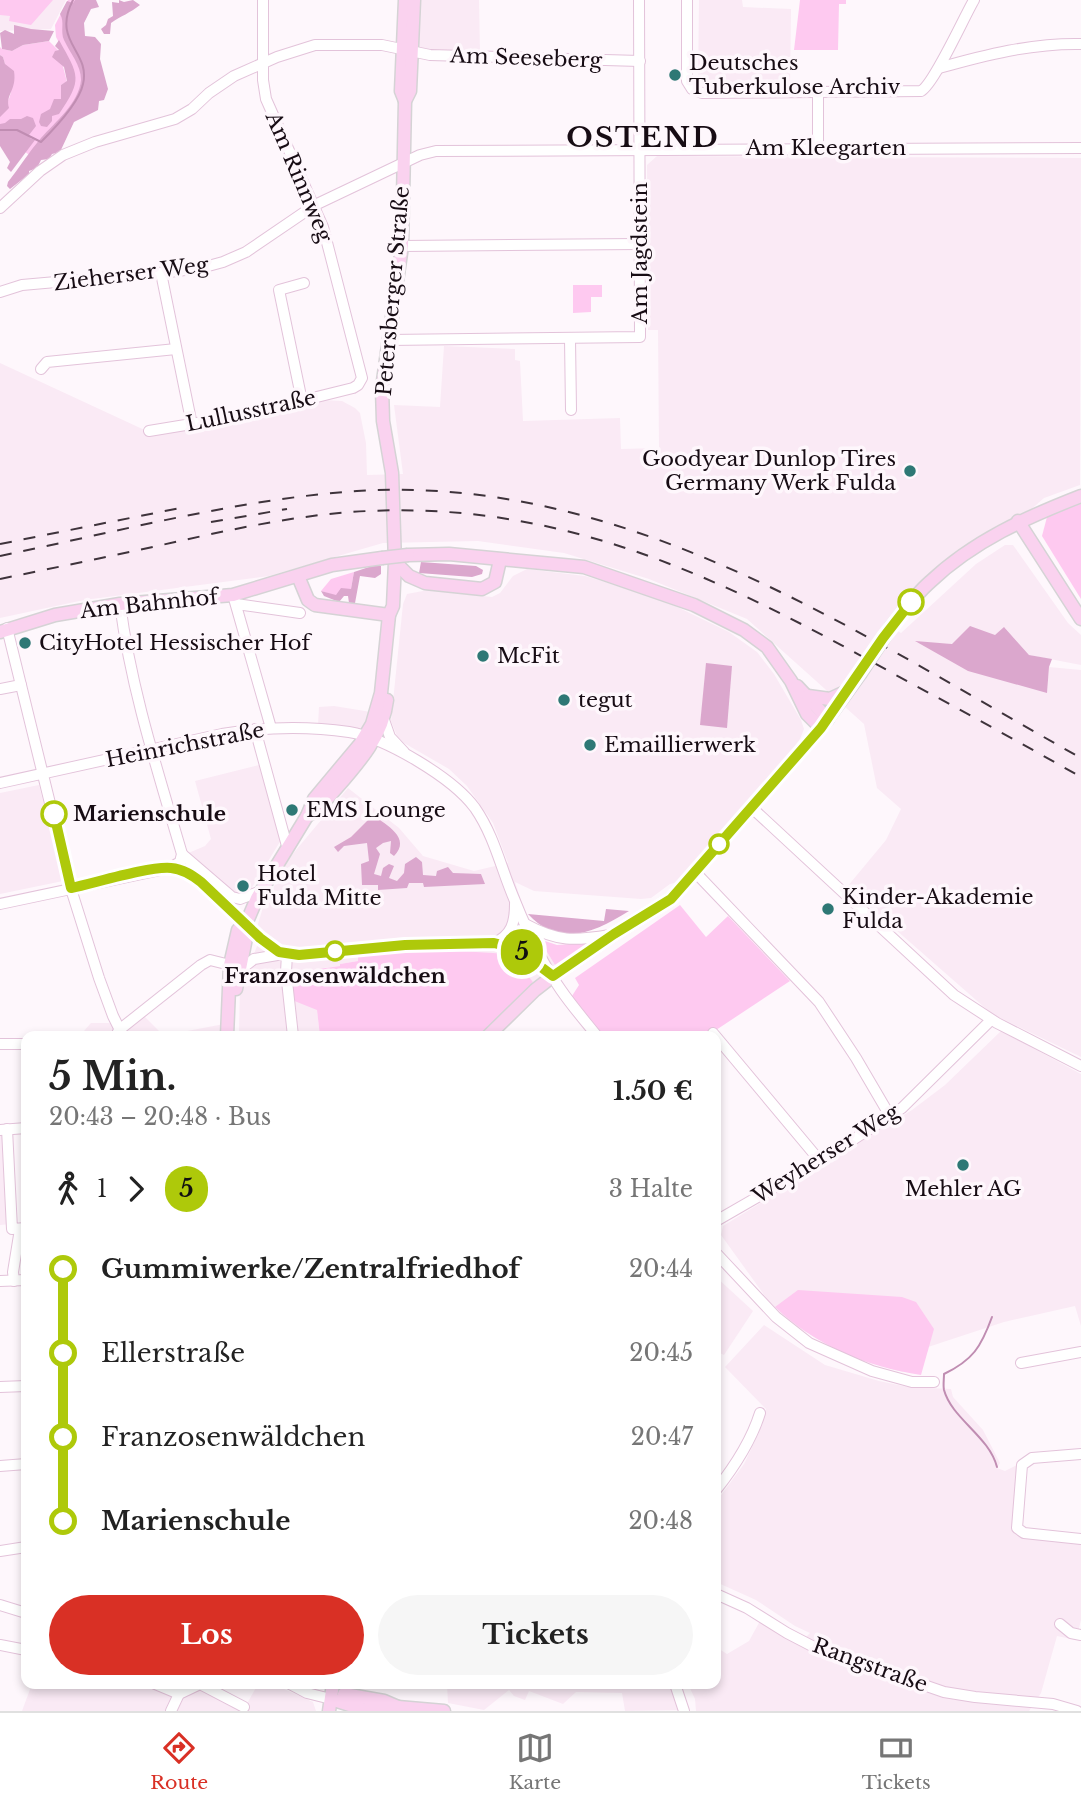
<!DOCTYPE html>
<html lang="de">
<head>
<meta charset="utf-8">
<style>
  :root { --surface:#fff; --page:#f6f6f6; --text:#222; --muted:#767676; --line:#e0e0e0; --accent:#d93025 }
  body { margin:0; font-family:"Libre Baskerville",serif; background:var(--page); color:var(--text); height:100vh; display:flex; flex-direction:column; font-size:26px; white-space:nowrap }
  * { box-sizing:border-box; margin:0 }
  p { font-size:23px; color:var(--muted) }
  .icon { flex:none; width:38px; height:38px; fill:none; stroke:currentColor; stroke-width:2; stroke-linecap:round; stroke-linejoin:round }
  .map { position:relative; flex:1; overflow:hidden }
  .panel { position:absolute; left:21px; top:1031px; width:700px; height:658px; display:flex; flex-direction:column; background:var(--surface); border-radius:14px; box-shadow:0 4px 10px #0003 }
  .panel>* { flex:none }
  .badge { padding:0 14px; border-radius:23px; font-size:24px; line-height:46px }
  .map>.badge { position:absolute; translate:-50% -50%; box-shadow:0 0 0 4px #fff }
  .legs { display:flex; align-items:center; gap:10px; height:77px; padding:0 28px; font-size:23px }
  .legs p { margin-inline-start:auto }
  .headline { display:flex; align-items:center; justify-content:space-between; height:119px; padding:0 28px }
  h1 { font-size:38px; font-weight:700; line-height:52px }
  .button { display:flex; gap:14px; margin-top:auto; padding:14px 28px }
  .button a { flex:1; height:80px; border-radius:42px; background:var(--accent); color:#fff; font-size:28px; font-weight:700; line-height:80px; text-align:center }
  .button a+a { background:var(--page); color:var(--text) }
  ul { padding:0 28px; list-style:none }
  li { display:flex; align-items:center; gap:24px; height:84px; font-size:26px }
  li i { display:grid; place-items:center; width:10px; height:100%; margin:0 9px; background:currentColor }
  li i::after { content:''; width:18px; height:18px; margin:-9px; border:5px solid; border-radius:50%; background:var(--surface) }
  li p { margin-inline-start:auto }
  li:first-child i { background:linear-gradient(#0000 50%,currentColor 0) }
  li:last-child i { background:linear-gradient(currentColor 50%,#0000 0) }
  .tab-bar { display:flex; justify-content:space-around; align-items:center; height:98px; border-top:2px solid var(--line); background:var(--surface); font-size:19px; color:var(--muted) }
  .tab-bar a { display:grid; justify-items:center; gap:4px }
  .tab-bar .current { color:var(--accent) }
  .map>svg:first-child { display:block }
  .built { fill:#faeaf5 }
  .green { fill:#fec9f0 }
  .forest { fill:#dba7cd }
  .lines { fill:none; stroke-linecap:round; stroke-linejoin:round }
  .stream { stroke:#c08db2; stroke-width:2 }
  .minor-casing { stroke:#e3c3da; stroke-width:12 }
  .major-casing { stroke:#d5d3d5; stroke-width:15 }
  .minor { stroke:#fff; stroke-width:10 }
  .major { stroke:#fad2ef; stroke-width:12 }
  .rail { stroke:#3e333b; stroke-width:2; stroke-dasharray:12 12; stroke-linecap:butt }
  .major-bridge-casing { stroke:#d5d3d5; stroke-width:15; stroke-linecap:butt }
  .major-bridge { stroke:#fad2ef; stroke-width:12 }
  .line-1-casing { stroke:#fff; stroke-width:16 }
  .line-1 { stroke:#aec90a; stroke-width:10 }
  .poi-dot { fill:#2e7875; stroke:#fef7fc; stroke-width:2.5 }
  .stop-1-dot { fill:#fff; stroke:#aec90a; stroke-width:3.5 }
  .labels { text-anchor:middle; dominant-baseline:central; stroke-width:7; stroke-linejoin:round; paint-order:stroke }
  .street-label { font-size:21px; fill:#170c14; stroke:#fef7fc }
  .poi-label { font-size:21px; fill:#170c14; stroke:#fef7fc; text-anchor:start }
  .stop-label { font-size:21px; font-weight:bold; fill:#170c14; stroke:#fef7fc; text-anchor:start }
  .district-label { font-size:28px; font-weight:bold; letter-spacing:2px; fill:#170c14; stroke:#fef7fc }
</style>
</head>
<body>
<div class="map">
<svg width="1081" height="1711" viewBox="0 0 1081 1711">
  <rect width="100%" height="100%" fill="#fef7fc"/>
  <g class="built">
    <path d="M0,0H66L51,29L0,31Z"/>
    <path d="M420,0H479L480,53L417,48Z"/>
    <path d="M699,0H742L743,7L791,9L790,85H698Z"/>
    <path d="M657,156L1081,158L1080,485L1044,498L1018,521L948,566L890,626L901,633L976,564L1005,545H1013L1068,623L1081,635V665L1029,655L1005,628L995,635L952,644L916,642L1047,692L1049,667L1081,670V1057L992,1014L847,887L886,840L901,809L877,788L864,724L747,619L649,579L564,553L478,541L383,543L269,576L84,600L0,618V363L151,433L210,427L323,400L342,401L355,408L360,413L366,443L367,475L403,474L394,405L440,407L444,346L515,349V360L520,361L523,421L620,418L621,449L659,448L658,330H648L647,165Z"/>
    <path d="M527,569L585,576L602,581L667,602L729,632L757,652L774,674L801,720L804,729L800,739L777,770L679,882L670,884L651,898L641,899L534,891L515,882L527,919L555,965L533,982L504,953L397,952L365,955L358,961L340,964V966L298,971L317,1009L320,1036H239L240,987L244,972L250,964L261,936L257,927L264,904L291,856L348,788L399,828L423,856L474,871L508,863L493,823L467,786L449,769L404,743L397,736L391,721L403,604L407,594L428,590L492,597L500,593L513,576Z"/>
    <path d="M334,706L371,712L364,729L318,725L319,707Z"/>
    <path d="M259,765L281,840L248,894L235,895L186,854L205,846L211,839L195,781Z"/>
    <path d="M39,785L63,881L0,894V793Z"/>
    <path d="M143,1015L161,1033L182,1032L224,1024L223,1036H86L84,1031L91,1023H134Z"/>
    <path d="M1001,1031L1081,1074V1326L1075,1306L1004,1322L925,1348L903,1372L862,1360L796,1327L770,1303L721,1235L723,1226L912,1110L945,1085Z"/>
    <path d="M0,1132H5L11,1224L0,1225Z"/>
    <path d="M716,1277L753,1311L724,1355L716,1351Z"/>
    <path d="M764,1325L825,1365L879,1381L908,1387L951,1389L953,1397L983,1430L1000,1463L997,1468L1005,1471L1019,1464L1014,1534L1081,1542V1620L1076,1640L1057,1636L1041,1693L1029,1711H696L695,1699L688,1684H716V1647L727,1654L749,1641L760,1621L799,1644L810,1633L795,1626L756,1600L716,1582V1502L744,1464L758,1435L766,1409L725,1367Z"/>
    <path d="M32,1684H149L181,1697L202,1688L244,1709L258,1684H273L313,1702L316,1711H22Z"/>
    <path d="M447,1684H672L680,1710L625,1711L622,1693L576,1692L563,1704L529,1691L525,1700L514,1696L509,1690L484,1710L448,1703Z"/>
  </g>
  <g class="green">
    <path d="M0,0H53L31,25L9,21L10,16L0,15Z"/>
    <path d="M68,0H85L78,13L94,84L35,159L8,140L0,139V112C19,91 9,81 3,57L0,55V47L2,49L12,51L23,45L49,41L59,51L67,82L61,85V100L40,120L65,99L71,77L66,56L56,37L55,25Z"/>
    <path d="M800,0H846V4H839L838,50H794Z"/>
    <path d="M573,285H602V297H591V312L573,313Z"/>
    <path d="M1081,501V599L1042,536L1047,517Z"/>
    <path d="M354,572L351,589L336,596L321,591L331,579Z"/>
    <path d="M680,905L706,937L728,916L790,981L707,1036H604L572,996L579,985L575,978Z"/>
    <path d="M539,939L557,945L585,943L586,945L555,965Z"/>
    <path d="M442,950L510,954L518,958L534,973L529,977L533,982L485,1031L451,1036H320L317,1010L292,1000L289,973L340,966V964L358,961V957L365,955Z"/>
    <path d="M798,1290L902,1297L916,1302L934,1329L921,1375C866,1367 815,1345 775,1307Z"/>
  </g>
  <g class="forest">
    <path d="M75,0H96L99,7L91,9L84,23L85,36L95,37L101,44L100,59L108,89L104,100L99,101L98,110L74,122L60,152L52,154L49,159L41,160L37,168L29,171V174L10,189L7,186L8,182C19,168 29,152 41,138C55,122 79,103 81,80C81,65 70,53 64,40C60,31 65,22 60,14L67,1L73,3Z"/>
    <path d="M119,0L124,2L133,0L140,5C130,13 121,16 111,23L110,34H104L101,29L106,25L108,19L113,16L112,2L119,3Z"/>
    <path d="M14,25L31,29L54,31L49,41L23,45L12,51L2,49L0,33L5,30L14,34Z"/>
    <path d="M59,40C79,76 83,79 59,114L52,116V121L47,127L41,126L39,122L41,114L50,109L54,99H61V85L67,81L64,67L52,57L55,51L59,50L55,46Z"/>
    <path d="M0,55L3,57L5,64L14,71C17,91 5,94 9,108L0,117Z"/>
    <path d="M27,116L33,118L36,126L29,135L30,138L35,140L11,172L7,168L10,162L0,146V124L5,123L10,119H21Z"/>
    <path d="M421,562L476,566L483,570L482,574L472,577L419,573Z"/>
    <path d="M372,566H381V574L375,578L360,576L355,603H349L348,596H344L339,602L324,596L321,591L336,595L341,588L351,589L354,572Z"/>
    <path d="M970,626L995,635L1004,627L1029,655L1052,659L1049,667L1047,693L968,671L915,641L952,644Z"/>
    <path d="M706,663L732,666L727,728L700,725Z"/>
    <path d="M373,815C386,825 412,838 394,856L390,853L391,841L383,843L376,848L380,854L374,874L381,876L383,868L389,864L394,866L389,878L397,881L404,873L405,864L416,857L422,862L423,875L436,876L437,871L448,867L453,873L481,874L485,884L424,887L423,883H409L407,888L378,890V885H362L361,864L369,861L367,843L344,846L338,852L334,847L351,837Z"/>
    <path d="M606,909L629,911C595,932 560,949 528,914L604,921Z"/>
  </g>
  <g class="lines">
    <g class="stream">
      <path d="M0,130H17L41,142C55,128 79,103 83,84C91,51 51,42 73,0"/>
      <path d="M992,1317C981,1347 973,1360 944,1374C944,1379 943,1385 944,1390C952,1419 989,1436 997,1467"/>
    </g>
    <defs>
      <g id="minor">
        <path d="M687,0V81L692,89L702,93L921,91C934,84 964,17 974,0"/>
        <path d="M939,68C985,55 1032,43 1081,44"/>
        <path d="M818,149V93"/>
        <path d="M0,208L40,171L63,155L95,142L175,119L192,109L209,93L234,76L277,57L315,45H382L430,55L640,61"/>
        <path d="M402,246L640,244"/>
        <path d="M161,273L192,425"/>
        <path d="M0,292L22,285L169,272L201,268L223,262L246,252L315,205L420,155L436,151L1081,148"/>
        <path d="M570,339L571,410"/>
        <path d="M389,340L640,337L639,0"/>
        <path d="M41,369L47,362L176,349"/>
        <path d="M302,401L279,290L304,283"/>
        <path d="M149,431L240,416L353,388L358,385L362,378L323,227L266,99L263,80V0"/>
        <path d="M233,595L271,728"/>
        <path d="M120,604C131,689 158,772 182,854L180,862L170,868"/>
        <path d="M236,604L300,613"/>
        <path d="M7,628L71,889L99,978L113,1016L123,1036"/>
        <path d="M0,689L21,685"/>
        <path d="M384,720L390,737L404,752"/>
        <path d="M255,729L287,846"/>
        <path d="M0,783L222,734C264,727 307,726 349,732C386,738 453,778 475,808C495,837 501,869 515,901C527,931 542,963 561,990C572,1006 585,1021 597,1036"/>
        <path d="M751,807L954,995L997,1023L1081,1066"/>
        <path d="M182,854L232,897L240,899L261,891"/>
        <path d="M695,872L819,1002L856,1058L890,1116"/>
        <path d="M0,904L170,868L183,871L196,878L232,910L260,938L279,952L299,955L405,945L494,943L517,949L552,976"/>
        <path d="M525,924C558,942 574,941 610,935"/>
        <path d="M494,943C512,935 515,922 515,904"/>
        <path d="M287,954L286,972L293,1036"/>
        <path d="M240,970L254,959L283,954"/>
        <path d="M713,1033L820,1161"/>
        <path d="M116,1036L119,1030L201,965L210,960L230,965"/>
        <path d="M0,1044H26"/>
        <path d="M7,1129L12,1229L26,1228"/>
        <path d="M0,1130L26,1128"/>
        <path d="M716,1221L820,1161L902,1108L991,1020"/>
        <path d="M716,1253L776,1317L809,1343L872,1371L912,1382H934"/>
        <path d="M0,1281L26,1280"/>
        <path d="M14,1281L13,1272L20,1229"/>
        <path d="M1021,1363L1081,1352"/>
        <path d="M0,1387L26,1386"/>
        <path d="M1081,1454L1032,1458L1022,1465L1017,1528L1024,1533L1081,1539"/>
        <path d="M0,1466L26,1464"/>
        <path d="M716,1490C735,1466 751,1442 760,1413"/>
        <path d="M0,1551L26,1547"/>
        <path d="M716,1594L747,1608L787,1633L814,1647L944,1692L975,1697L1053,1704L1077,1711"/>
        <path d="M0,1605L26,1613"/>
        <path d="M1060,1624L1071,1633L1081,1635"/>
        <path d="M0,1645L26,1650"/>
        <path d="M155,1684L179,1694"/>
        <path d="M200,1684L244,1707"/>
        <path d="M290,1684L307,1693L331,1699"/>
        <path d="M675,1684L684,1711"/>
        <path d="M171,1711L179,1694L200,1684"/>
      </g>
      <g id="major">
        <path d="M405,101L401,91L405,0"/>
        <path d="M1018,521L1081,619"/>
        <path d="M408,555L449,554L584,567L694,605L744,630L767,647L791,681L807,714L821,728"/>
        <path d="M395,562L409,576L425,583L482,589L495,582L500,560"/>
        <path d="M298,576L308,600L315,605L389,615"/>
        <path d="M891,627C903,612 915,595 930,582C973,541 1027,517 1081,496"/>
        <path d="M0,632L55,615L120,604L233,595L332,565L382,558"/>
        <path d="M797,686L828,719"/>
        <path d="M808,696L830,699L845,692"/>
        <path d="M307,816L318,810C345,776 382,745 387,700"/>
        <path d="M236,989L247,933L246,924"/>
        <path d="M227,1036L230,965L238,930L246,924L257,898L307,816L314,799L360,744L372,724L381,693L389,615L393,606L395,562L392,473L383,421L382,388L402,246L405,101L410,91L414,0"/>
        <path d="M488,1036L535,990L553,976L614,934L671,899L821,728L860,674"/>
        <path d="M344,1694L384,1701L398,1707"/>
        <path d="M331,1699L362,1709L376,1710L398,1707L444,1711"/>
        <path d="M329,1711L333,1684"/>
      </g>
    </defs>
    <use href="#minor" class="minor-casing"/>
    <use href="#major" class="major-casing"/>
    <use href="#minor" class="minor"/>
    <use href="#major" class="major"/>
    <g class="rail">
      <path d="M211,522L287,509"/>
      <path d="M0,544L185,507"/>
      <path d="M0,556C116,532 239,499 357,491C626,474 857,633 1081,758"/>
      <path d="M0,579C58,567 117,555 175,542C238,528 303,514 368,511C568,502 725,580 894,674C957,708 1019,742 1081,777"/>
    </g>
    <defs>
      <g id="major-bridge">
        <path d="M382,558L408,555"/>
        <path d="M860,674L891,627"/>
      </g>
    </defs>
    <use href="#major-bridge" class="major-bridge-casing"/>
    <use href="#major-bridge" class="major-bridge"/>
  </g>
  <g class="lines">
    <defs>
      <path id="line-1" d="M54,814L71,888C95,883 149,866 171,868C183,869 192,875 201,882L260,938L279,952L299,955L405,945L494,943L517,949L553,976L614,934L671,899L821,728L883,638L911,602"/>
    </defs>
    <use href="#line-1" class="line-1-casing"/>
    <use href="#line-1" class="line-1"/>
  </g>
  <g class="poi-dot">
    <circle cx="675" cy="75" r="7"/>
    <circle cx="910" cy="471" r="7"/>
    <circle cx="25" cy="643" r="7"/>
    <circle cx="483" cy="656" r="7"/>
    <circle cx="564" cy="700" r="7"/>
    <circle cx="590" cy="745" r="7"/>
    <circle cx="292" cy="810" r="7"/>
    <circle cx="243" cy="886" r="7"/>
    <circle cx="828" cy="909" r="7"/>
    <circle cx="963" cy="1165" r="7"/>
  </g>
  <g class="stop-1-dot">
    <circle cx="911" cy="602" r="12"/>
    <circle cx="54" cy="814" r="12"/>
    <circle cx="719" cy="844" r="9"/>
    <circle cx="335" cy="951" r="9"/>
  </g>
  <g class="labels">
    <g class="street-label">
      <text transform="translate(526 58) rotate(2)">Am Seeseberg</text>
      <text x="826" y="148">Am Kleegarten</text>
      <text transform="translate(299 177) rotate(67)">Am Rinnweg</text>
      <text transform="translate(640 253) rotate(-90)">Am Jagdstein</text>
      <text transform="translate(131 274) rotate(-7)">Zieherser Weg</text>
      <text transform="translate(393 291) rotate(-85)">Petersberger Straße</text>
      <text transform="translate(251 411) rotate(-12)">Lullusstraße</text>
      <text transform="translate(149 604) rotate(-6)">Am Bahnhof</text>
      <text transform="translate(185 745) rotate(-11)">Heinrichstraße</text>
      <text transform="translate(826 1154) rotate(-32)">Weyherser Weg</text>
      <text transform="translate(870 1665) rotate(20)">Rangstraße</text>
    </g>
    <g class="poi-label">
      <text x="689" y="63">Deutsches<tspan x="689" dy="24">Tuberkulose Archiv</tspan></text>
      <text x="896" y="459" text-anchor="end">Goodyear Dunlop Tires<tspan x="896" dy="24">Germany Werk Fulda</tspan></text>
      <text x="39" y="643">CityHotel Hessischer Hof</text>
      <text x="497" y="656">McFit</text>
      <text x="578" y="700">tegut</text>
      <text x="604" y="745">Emaillierwerk</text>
      <text x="306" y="810">EMS Lounge</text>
      <text x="257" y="874">Hotel<tspan x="257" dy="24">Fulda Mitte</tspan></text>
      <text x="842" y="897">Kinder-Akademie<tspan x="842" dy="24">Fulda</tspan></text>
      <text x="963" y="1189" text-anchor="middle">Mehler AG</text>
    </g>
    <g class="stop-label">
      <text x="73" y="814">Marienschule</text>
      <text x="335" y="976" text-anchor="middle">Franzosenwäldchen</text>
    </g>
    <g class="district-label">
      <text x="643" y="137">OSTEND</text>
    </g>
  </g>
</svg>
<b class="badge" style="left:522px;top:952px;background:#aec90a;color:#111">5</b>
<section class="panel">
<div class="headline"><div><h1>5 Min.</h1><p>20:43 – 20:48 · Bus</p></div><b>1.50 €</b></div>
<div class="legs"><svg class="icon" aria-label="walk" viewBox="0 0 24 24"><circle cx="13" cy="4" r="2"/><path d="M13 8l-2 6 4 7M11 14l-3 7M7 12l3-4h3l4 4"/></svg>1<svg class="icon" aria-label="forward" viewBox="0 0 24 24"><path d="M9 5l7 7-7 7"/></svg><b class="badge" style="background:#aec90a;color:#111">5</b><p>3 Halte</p></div>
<ul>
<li><i style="color:#aec90a"></i><b>Gummiwerke/Zentralfriedhof</b><p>20:44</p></li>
<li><i style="color:#aec90a"></i><span>Ellerstraße</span><p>20:45</p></li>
<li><i style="color:#aec90a"></i><span>Franzosenwäldchen</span><p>20:47</p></li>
<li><i style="color:#aec90a"></i><b>Marienschule</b><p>20:48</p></li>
</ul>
<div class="button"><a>Los</a><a>Tickets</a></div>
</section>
</div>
<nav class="tab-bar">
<a class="current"><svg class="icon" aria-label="directions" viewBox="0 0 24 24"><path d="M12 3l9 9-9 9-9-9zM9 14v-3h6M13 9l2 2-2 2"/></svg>Route</a>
<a><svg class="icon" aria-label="map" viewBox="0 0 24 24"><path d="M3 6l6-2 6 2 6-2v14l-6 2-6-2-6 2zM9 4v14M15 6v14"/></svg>Karte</a>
<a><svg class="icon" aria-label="tickets" viewBox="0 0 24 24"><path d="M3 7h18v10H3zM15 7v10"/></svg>Tickets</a>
</nav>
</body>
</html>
